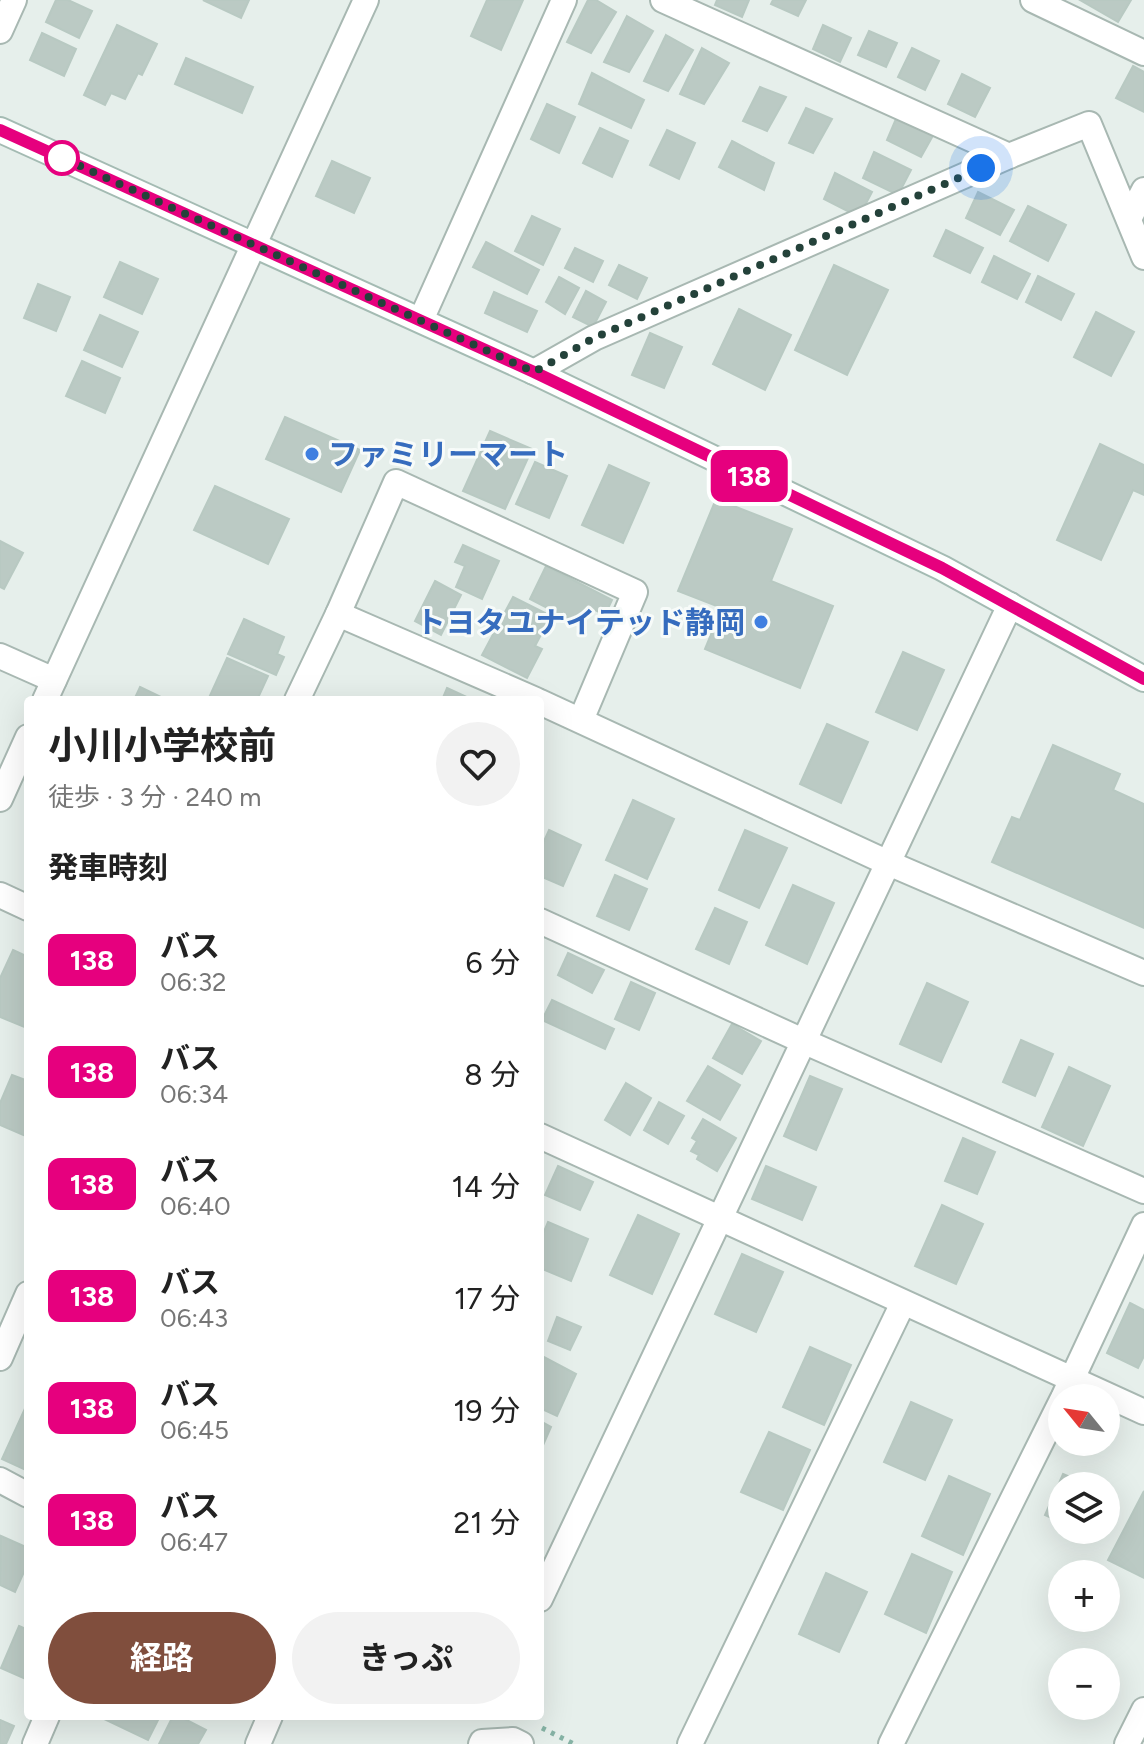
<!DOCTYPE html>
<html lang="ja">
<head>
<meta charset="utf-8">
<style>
  :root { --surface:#fff; --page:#f2f2f2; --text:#222; --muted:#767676; --accent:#804e3d }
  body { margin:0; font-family:Figtree,"Noto Sans JP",sans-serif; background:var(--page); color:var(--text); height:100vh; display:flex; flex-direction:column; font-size:30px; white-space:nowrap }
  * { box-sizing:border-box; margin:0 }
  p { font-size:26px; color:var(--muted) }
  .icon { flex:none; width:44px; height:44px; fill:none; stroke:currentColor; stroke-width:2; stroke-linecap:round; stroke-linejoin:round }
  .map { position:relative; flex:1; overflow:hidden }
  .side { position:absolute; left:24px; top:696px; width:520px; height:1024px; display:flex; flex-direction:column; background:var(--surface); border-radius:8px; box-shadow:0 8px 32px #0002 }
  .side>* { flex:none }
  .badge { padding:0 16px; border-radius:12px; font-size:28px; line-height:52px }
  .needle { width:52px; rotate:300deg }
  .fabs { position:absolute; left:1048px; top:1384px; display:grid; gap:16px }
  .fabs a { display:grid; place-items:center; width:72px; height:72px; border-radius:50%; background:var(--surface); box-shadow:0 8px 32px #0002; font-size:40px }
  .you { position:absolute; width:40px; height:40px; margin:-20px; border:6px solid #fff; border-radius:50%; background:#1a73e8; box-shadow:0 0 0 12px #1a73e833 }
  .map>.badge { position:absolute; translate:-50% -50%; box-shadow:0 0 0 4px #fff }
  h2 { padding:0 24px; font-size:30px; line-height:72px }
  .round { display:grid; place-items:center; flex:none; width:84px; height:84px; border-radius:42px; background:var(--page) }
  .summary { display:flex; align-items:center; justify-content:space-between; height:136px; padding:0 24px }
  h1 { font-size:38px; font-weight:700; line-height:60px }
  .cta { display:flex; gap:16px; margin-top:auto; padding:16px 24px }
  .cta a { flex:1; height:92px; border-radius:48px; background:var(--accent); color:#fff; font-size:32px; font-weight:700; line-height:92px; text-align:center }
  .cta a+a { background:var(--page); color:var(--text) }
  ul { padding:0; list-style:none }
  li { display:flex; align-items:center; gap:24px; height:112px; padding:0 24px }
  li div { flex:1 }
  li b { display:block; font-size:30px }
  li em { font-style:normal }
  li .badge { min-width:88px; font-weight:700; text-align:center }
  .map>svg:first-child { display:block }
  .building { fill:#bbcac4; stroke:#b8c9c2; stroke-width:2 }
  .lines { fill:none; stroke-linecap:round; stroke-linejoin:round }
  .minor-casing { stroke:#a8b8b2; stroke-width:28 }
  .tertiary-casing { stroke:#a8b8b2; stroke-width:28 }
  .secondary-casing { stroke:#a4bbb3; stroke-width:28 }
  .path { stroke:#86b3a5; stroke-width:5; stroke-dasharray:4 6; stroke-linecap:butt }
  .minor { stroke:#fff; stroke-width:24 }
  .tertiary { stroke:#fff; stroke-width:24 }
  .secondary { stroke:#fff; stroke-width:24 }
  .line-casing { stroke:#fff; stroke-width:18 }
  .line { stroke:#e6007e; stroke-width:12 }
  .walk { stroke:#24423a; stroke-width:8; stroke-dasharray:0 14.4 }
  .stop-dot { fill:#fff; stroke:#e6007e; stroke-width:4 }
  .shop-dot { fill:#3f7fe0; stroke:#f7fbf9; stroke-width:3 }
  .labels { text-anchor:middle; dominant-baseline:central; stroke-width:6; stroke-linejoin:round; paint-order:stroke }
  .shop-label { font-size:30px; font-weight:bold; fill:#366cbe; stroke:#f7fbf9; text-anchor:start }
</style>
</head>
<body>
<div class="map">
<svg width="1144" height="1744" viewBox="0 0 1144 1744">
  <rect width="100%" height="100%" fill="#e6efeb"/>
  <g class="building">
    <path d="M56,0H68L92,11L79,38L46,22Z"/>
    <path d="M203,0H249L241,18Z"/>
    <path d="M487,0H523L501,50L471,36Z"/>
    <path d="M588,0H596L616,12L591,53L567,42Z"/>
    <path d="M717,0H749L742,17L715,5Z"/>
    <path d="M773,0H806L798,16L771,4Z"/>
    <path d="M1080,0H1131L1118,22Z"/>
    <path d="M627,16L653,31L629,72L604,62Z"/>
    <path d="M117,25L157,44L142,75L138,73L125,99L111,93L105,105L84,95Z"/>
    <path d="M823,25L851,38L840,62L813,49Z"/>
    <path d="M869,31L897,43L886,67L858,55Z"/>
    <path d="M42,33L76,49L64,76L30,60Z"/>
    <path d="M666,35L693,50L668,91L644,81Z"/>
    <path d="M702,48L729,63L704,104L680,94Z"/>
    <path d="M912,48L939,61L925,90L898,77Z"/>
    <path d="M186,58L253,87L242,113L175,84Z"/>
    <path d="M1133,66L1144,72V112L1116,98Z"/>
    <path d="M592,73L644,100L631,128L579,104Z"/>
    <path d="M962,74L990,88L975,117L948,104Z"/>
    <path d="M760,87L786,97L767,131L743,121Z"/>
    <path d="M547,104L575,117L559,153L531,139Z"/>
    <path d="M806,108L832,119L813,153L789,143Z"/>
    <path d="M898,114L935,132L921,157L887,140Z"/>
    <path d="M600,128L628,141L612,177L583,163Z"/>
    <path d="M667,130L695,143L679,179L650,165Z"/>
    <path d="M732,141L774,163L764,190L719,167Z"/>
    <path d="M874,152L911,170L898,195L863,178Z"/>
    <path d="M332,161L370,178L354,213L316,196Z"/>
    <path d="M835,173L872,192L859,217L824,199Z"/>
    <path d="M978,192L1014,210L1000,235L966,218Z"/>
    <path d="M1028,206L1066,225L1048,261L1010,241Z"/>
    <path d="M532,216L560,229L543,265L515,251Z"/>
    <path d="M946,230L983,248L970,273L934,256Z"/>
    <path d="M486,242L539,270L527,294L473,267Z"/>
    <path d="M575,248L603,261L593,282L565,268Z"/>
    <path d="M994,256L1030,274L1017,299L982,282Z"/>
    <path d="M120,262L158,279L142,314L104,297Z"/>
    <path d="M619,265L647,278L637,299L609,285Z"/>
    <path d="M834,265L888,290L847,375L795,350Z"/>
    <path d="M1038,276L1074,294L1061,320L1026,302Z"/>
    <path d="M559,277L579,288L565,314L546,302Z"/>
    <path d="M38,284L70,297L56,331L24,318Z"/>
    <path d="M586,291L606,302L593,327L573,317Z"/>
    <path d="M494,292L537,311L527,332L485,313Z"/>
    <path d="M739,309L791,335L765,390L713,364Z"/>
    <path d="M1096,312L1134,332L1111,376L1074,357Z"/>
    <path d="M100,315L138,332L122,367L84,350Z"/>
    <path d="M650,333L682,347L664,388L632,375Z"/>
    <path d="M82,361L120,378L105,413L66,396Z"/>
    <path d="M285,417L360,450L341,492L266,459Z"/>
    <path d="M490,431L532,449L505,509L463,491Z"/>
    <path d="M1100,444L1144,465V495L1133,490L1101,560L1057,540Z"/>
    <path d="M535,462L567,476L549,518L516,504Z"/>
    <path d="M609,465L649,483L623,543L582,525Z"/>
    <path d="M215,486L289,519L268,564L194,530Z"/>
    <path d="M716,499L792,529L771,581L833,606L800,688L705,649L722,608L678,591Z"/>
    <path d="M0,541L23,553L4,589L0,587Z"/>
    <path d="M463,545L499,561L482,599L456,587L465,566L455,562Z"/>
    <path d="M546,566L612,600L605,615L591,608L582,626L530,599Z"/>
    <path d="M435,581L461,595L441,635L415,621Z"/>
    <path d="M513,597L551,616L535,646L542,649L527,678L482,655Z"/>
    <path d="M244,619L284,637L277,654L284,657L276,675L228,654Z"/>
    <path d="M903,652L944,670L917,730L876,712Z"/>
    <path d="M227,658L268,676L257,700H208Z"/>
    <path d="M140,687L167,700H134Z"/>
    <path d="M447,688L473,700H442Z"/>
    <path d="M827,724L868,742L841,803L800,784Z"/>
    <path d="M1053,745L1120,774L1113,790L1144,804V928L992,862L1012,817L1020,820Z"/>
    <path d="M633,800L674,819L647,879L606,860Z"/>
    <path d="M549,830L581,845L563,886L540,876V850Z"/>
    <path d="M745,830L787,848L759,908L719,890Z"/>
    <path d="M615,875L647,889L629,930L597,916Z"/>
    <path d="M793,885L834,903L807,964L766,945Z"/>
    <path d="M715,908L747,922L729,964L696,949Z"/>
    <path d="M13,950L28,957L27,1028L0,1017V978Z"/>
    <path d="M568,953L604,970L592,993L558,975Z"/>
    <path d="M631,982L655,993L639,1030L615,1019Z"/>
    <path d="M927,983L968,1002L941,1062L900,1044Z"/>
    <path d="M552,1000L614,1029L605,1049L542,1020Z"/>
    <path d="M732,1024L761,1041L742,1074L713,1058Z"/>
    <path d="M1021,1040L1053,1054L1035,1096L1003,1082Z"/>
    <path d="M708,1066L740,1085L720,1120L687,1101Z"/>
    <path d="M1069,1067L1110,1086L1083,1146L1042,1127Z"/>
    <path d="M12,1075L28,1081V1137L0,1125V1103Z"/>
    <path d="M810,1076L842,1089L816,1150L784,1136Z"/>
    <path d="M626,1083L651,1098L630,1135L605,1120Z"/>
    <path d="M659,1102L684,1116L668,1144L644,1130Z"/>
    <path d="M703,1119L736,1138L717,1171L697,1159L699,1155L691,1151L697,1141L692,1138Z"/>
    <path d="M963,1138L995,1152L977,1194L945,1181Z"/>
    <path d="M558,1166L593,1182L580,1210L545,1195Z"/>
    <path d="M766,1166L816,1187L802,1220L752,1199Z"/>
    <path d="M942,1205L983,1224L956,1284L915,1266Z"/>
    <path d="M638,1215L679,1234L652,1294L610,1275Z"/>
    <path d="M548,1222L588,1239L571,1281L540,1268V1241Z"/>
    <path d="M742,1254L783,1272L756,1332L715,1314Z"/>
    <path d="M1130,1303L1144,1310V1356L1138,1368L1107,1353Z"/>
    <path d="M557,1317L581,1327L570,1350L548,1341Z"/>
    <path d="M810,1347L851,1365L824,1425L783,1407Z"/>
    <path d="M540,1355L576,1374L557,1416L540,1408Z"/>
    <path d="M28,1402V1471L2,1459Z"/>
    <path d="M911,1402L952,1420L925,1480L884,1462Z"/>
    <path d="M540,1421L551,1427L540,1452Z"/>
    <path d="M769,1432L810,1450L783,1510L741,1492Z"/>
    <path d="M1063,1474L1091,1486H1062V1523L1045,1515Z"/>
    <path d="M949,1476L990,1494L963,1555L922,1536Z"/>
    <path d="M1144,1491V1578L1108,1560Z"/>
    <path d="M1,1536L28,1548V1563L15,1592L0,1585Z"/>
    <path d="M912,1554L952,1572L926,1633L885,1614Z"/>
    <path d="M826,1573L867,1592L839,1652L799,1634Z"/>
    <path d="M19,1626L28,1630V1680L1,1668Z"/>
    <path d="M98,1716H160L148,1740Z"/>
    <path d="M173,1716H179L206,1730L198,1744H159Z"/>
    <path d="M0,1720L14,1726L6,1744H0Z"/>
  </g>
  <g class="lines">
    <defs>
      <g id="minor">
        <path d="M663,0L1009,156"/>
        <path d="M1033,0L1144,53"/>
        <path d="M0,31L14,0"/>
        <path d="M1129,219L1144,190"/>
        <path d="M421,320L564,0"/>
        <path d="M534,372L594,338L1009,156L1089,124L1144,257"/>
        <path d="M338,614L536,700"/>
        <path d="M0,656L54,680"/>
        <path d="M297,700L338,614L396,482L635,592L581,720"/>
        <path d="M540,702L886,862L1144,973"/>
        <path d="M540,921L803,1041L1144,1191"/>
        <path d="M0,1358L28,1294"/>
        <path d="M1064,1396L1144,1225"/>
        <path d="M0,1480L28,1495"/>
        <path d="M540,1599C698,1268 851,935 1010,605"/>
        <path d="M35,1744L47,1716"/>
        <path d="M258,1744L270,1716"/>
        <path d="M481,1744L482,1742L513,1740L521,1744"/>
        <path d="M690,1744L903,1303"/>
        <path d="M891,1744L1062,1400"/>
      </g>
      <g id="tertiary">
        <path d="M45,700L366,0"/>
        <path d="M0,799L28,737"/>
        <path d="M0,895L28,908"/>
        <path d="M540,1136L1144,1412"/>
        <path d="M1127,1744L1144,1710"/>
      </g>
      <path id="secondary" d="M0,130L534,372L942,568L1144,679"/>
    </defs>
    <use href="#minor" class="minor-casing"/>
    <use href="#tertiary" class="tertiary-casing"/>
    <use href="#secondary" class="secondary-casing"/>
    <path class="path" d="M542,1728L574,1744"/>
    <use href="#minor" class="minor"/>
    <use href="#tertiary" class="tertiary"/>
    <use href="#secondary" class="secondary"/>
  </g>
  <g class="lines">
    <defs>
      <path id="line" d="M0,130L534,372L942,568L1144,679"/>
    </defs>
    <use href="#line" class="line-casing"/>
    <use href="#line" class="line"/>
    <path class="walk" d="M62,158L58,156L534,372L594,338L981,168"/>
  </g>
  <circle class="stop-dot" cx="62" cy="158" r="16"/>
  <g class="shop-dot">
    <circle cx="312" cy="454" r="8"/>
    <circle cx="761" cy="622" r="8"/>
  </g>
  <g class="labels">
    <g class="shop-label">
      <text x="328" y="454">ファミリーマート</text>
      <text x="745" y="622" text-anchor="end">トヨタユナイテッド静岡</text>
    </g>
  </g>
</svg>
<div class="fabs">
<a><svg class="needle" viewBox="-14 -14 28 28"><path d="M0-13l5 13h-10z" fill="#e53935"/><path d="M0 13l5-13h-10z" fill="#767676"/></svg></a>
<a><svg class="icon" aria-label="layers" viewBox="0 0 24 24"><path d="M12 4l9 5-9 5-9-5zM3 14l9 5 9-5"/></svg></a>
<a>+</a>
<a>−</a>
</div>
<div class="you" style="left:981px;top:168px"></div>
<b class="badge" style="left:749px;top:476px;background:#e6007e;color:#fff">138</b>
<section class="side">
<div class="summary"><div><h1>小川小学校前</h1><p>徒歩 · 3 分 · 240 m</p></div><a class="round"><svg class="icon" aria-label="heart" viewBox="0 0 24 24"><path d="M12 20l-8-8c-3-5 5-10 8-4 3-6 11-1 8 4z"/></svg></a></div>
<h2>発車時刻</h2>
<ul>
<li><span class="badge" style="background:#e6007e;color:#fff">138</span><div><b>バス</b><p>06:32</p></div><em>6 分</em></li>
<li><span class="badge" style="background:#e6007e;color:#fff">138</span><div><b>バス</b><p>06:34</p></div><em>8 分</em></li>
<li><span class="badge" style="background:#e6007e;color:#fff">138</span><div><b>バス</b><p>06:40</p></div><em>14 分</em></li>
<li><span class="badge" style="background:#e6007e;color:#fff">138</span><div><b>バス</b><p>06:43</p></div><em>17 分</em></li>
<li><span class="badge" style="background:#e6007e;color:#fff">138</span><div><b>バス</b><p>06:45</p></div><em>19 分</em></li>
<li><span class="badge" style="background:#e6007e;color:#fff">138</span><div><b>バス</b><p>06:47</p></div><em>21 分</em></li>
</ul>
<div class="cta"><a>経路</a><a>きっぷ</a></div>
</section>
</div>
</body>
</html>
